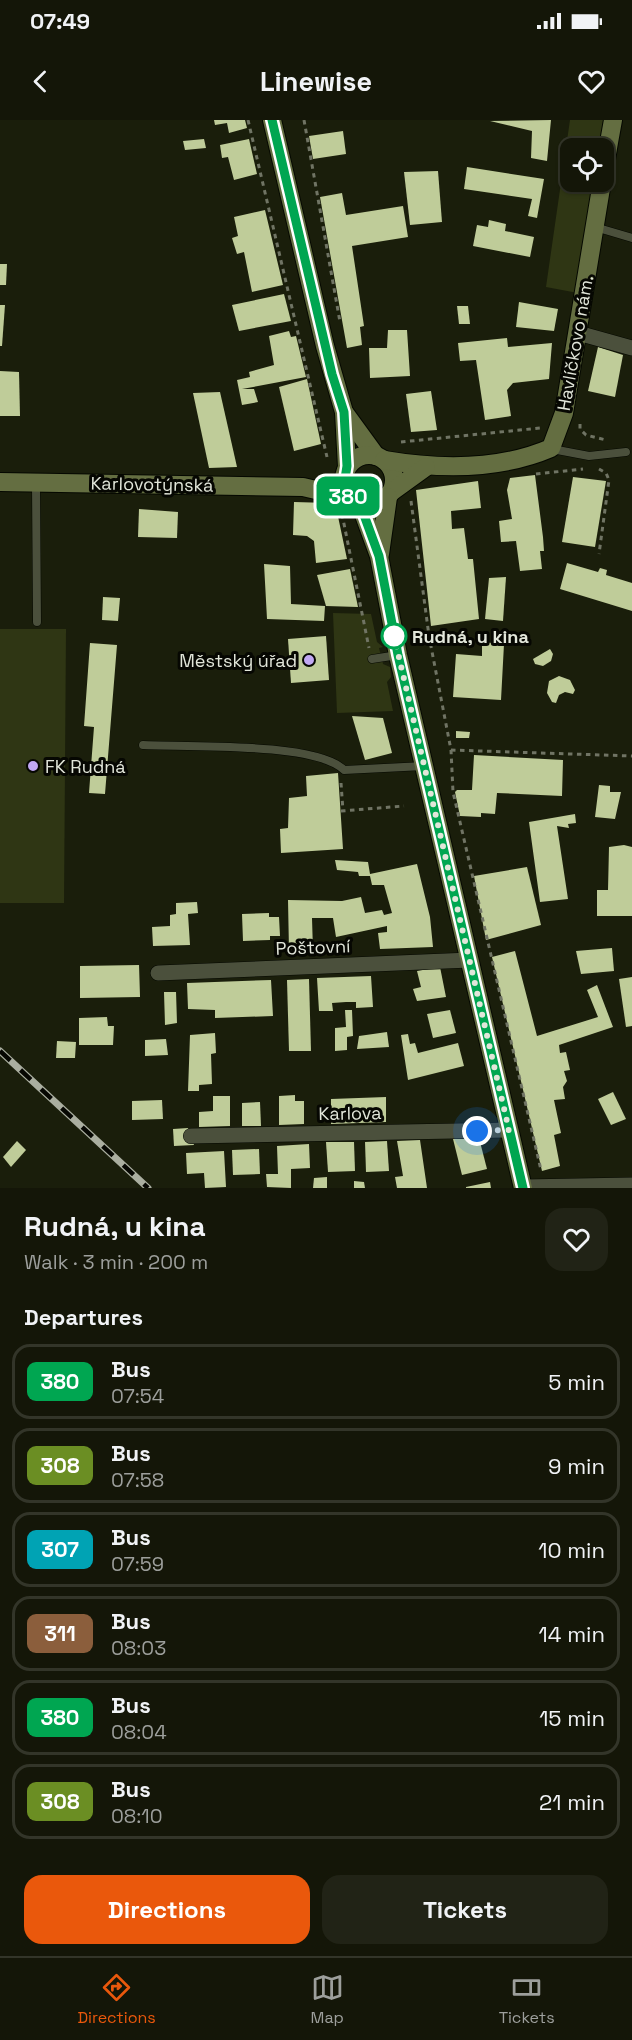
<!DOCTYPE html>
<html lang="en">
<head>
<meta charset="utf-8">
<style>
  :root { --surface:#141608; --page:#212316; --text:#f1f3f6; --muted:#9d9f9c; --line:#333529; --accent:#ea580c }
  body { margin:0; font-family:"Space Grotesk",sans-serif; background:var(--page); color:var(--text); height:100vh; display:flex; flex-direction:column; font-size:22px; white-space:nowrap }
  * { box-sizing:border-box; margin:0 }
  p { font-size:20px; color:var(--muted) }
  .icon { flex:none; width:33px; height:33px; fill:none; stroke:currentColor; stroke-width:2; stroke-linecap:round; stroke-linejoin:round }
  .map { position:relative; height:1068px; overflow:hidden }
  .sheet { display:flex; flex-direction:column; background:var(--surface); flex:1 }
  .sheet>* { flex:none }
  .badge { padding:0 12px; border-radius:9px; font-size:21px; line-height:39px }
  .buttons { position:absolute; left:560px; top:18px; display:grid; gap:12px }
  .buttons a { display:grid; place-items:center; width:54px; height:54px; border-radius:12px; background:var(--surface); box-shadow:0 2px 4px #0004,0 0 0 2px var(--line); font-size:30px }
  .you { position:absolute; width:30px; height:30px; margin:-15px; border:4px solid #fff; border-radius:50%; background:#1a73e8; box-shadow:0 0 0 9px #1a73e833 }
  .map>.badge { position:absolute; translate:-50% -50%; box-shadow:0 0 0 3px #fff }
  h2 { padding:0 24px; font-size:22px; line-height:54px }
  .round { display:grid; place-items:center; flex:none; width:63px; height:63px; border-radius:18px; background:var(--page) }
  .summary { display:flex; align-items:center; justify-content:space-between; height:102px; padding:0 24px }
  h1 { font-size:28px; font-weight:700; line-height:45px }
  .button { display:flex; gap:12px; margin-top:auto; padding:12px 24px }
  .button a { flex:1; height:69px; border-radius:18px; background:var(--accent); color:#fff; font-size:24px; font-weight:700; line-height:69px; text-align:center }
  .button a+a { background:var(--page); color:var(--text) }
  ul { padding:0; list-style:none }
  li { display:flex; align-items:center; gap:18px; height:75px; margin:0 12px 9px; padding:0 12px; border:3px solid var(--line); border-radius:18px }
  li div { flex:1 }
  li b { display:block; font-size:22px }
  li em { font-style:normal }
  li .badge { min-width:66px; font-weight:700; text-align:center }
  .status { display:flex; justify-content:space-between; align-items:center; height:42px; padding:0 30px; background:var(--surface); direction:ltr }
  .status svg { height:16px; fill:currentColor }
  header { display:flex; justify-content:space-between; align-items:center; height:78px; padding:0 24px; background:var(--surface); font-size:27px; font-weight:700 }
  .menu { display:flex; justify-content:space-around; align-items:center; height:84px; border-top:2px solid var(--line); background:var(--surface); font-size:16px; color:var(--muted) }
  .menu a { display:grid; justify-items:center; gap:3px }
  .menu .active { color:var(--accent) }
  .map>svg:first-child { display:block }
  .green { fill:#2f3614 }
  .building { fill:#bfcc99 }
  .lines { fill:none; stroke-linecap:round; stroke-linejoin:round }
  .lane-casing { stroke:#050800; stroke-width:9 }
  .street-casing { stroke:#050800; stroke-width:16 }
  .secondary-casing { stroke:#050800; stroke-width:20 }
  .path { stroke:#707464; stroke-width:3; stroke-dasharray:4.5 4.5; stroke-linecap:butt }
  .lane { stroke:#4b503c; stroke-width:8 }
  .street { stroke:#4b503c; stroke-width:15 }
  .secondary { stroke:#646e41; stroke-width:18 }
  .rail-casing { stroke:#aaaea0; stroke-width:7 }
  .rail { stroke:#060702; stroke-width:4.5; stroke-dasharray:14; stroke-linecap:butt }
  .line-casing { stroke:#fff; stroke-width:14 }
  .line { stroke:#00a651; stroke-width:9 }
  .walk { stroke:#e2e6da; stroke-width:6; stroke-dasharray:0 10.8 }
  .stop-dot { fill:#fff; stroke:#00a651; stroke-width:3 }
  .poi-dot { fill:#c1a8f3; stroke:#060702; stroke-width:2 }
  .labels { text-anchor:middle; dominant-baseline:central; stroke-width:6; stroke-linejoin:round; paint-order:stroke }
  .street-label { font-size:18px; fill:#e2e6da; stroke:#060702 }
  .stop-label { font-size:18px; font-weight:bold; fill:#e2e6da; stroke:#060702; text-anchor:start }
  .poi-label { font-size:18px; fill:#e2e6da; stroke:#060702; text-anchor:end }
</style>
</head>
<body>
<div class="status"><b>07:49</b><svg viewBox="0 0 49 12"><path d="M0 12V9h3v3zM5 12V6h3v6zM10 12V3h3v9zM15 12V0h3v12zM26 1h20v11H26zM47 4h2v5h-2z"/></svg></div>
<header><svg class="icon" aria-label="back" viewBox="0 0 24 24"><path d="M15 5l-7 7 7 7"/></svg>Linewise<svg class="icon" aria-label="heart" viewBox="0 0 24 24"><path d="M12 20l-8-8c-3-5 5-10 8-4 3-6 11-1 8 4z"/></svg></header>
<div class="map">
<svg width="632" height="1068" viewBox="0 0 632 1068">
  <rect width="100%" height="100%" fill="#1a1e0b"/>
  <g class="green">
    <path d="M570,0H606L601,28H570V62H596L578,173L546,167Z"/>
    <path d="M333,493L371,494L377,522L383,527L379,528L383,544L390,547L391,557L387,562L393,591L337,593Z"/>
    <path d="M0,509H66L64,783H0Z"/>
  </g>
  <g class="building">
    <path d="M214,0H245L247,8L229,13L227,3L215,5Z"/>
    <path d="M551,0L547,41L531,38L532,11L490,1Z"/>
    <path d="M343,11L346,34L313,39L309,16Z"/>
    <path d="M204,19L206,28L185,30L183,21Z"/>
    <path d="M249,19L257,54L234,60L228,37L222,38L220,25Z"/>
    <path d="M467,47L544,59L537,98L528,96L532,79L464,69Z"/>
    <path d="M438,51L442,102L410,105L404,52Z"/>
    <path d="M342,73L346,95L403,86L408,117L352,126L364,206L360,207L362,225L347,228L320,77Z"/>
    <path d="M265,90L283,165L252,172L244,132L237,134L232,118L238,116L234,97Z"/>
    <path d="M489,100L506,104L505,111L534,117L530,137L473,126L477,105L488,107Z"/>
    <path d="M0,144H7L6,165H0Z"/>
    <path d="M284,174L291,201L239,211L232,185Z"/>
    <path d="M519,182L558,189L554,211L516,207Z"/>
    <path d="M0,185H5L2,226H0Z"/>
    <path d="M457,186H468L470,204H459Z"/>
    <path d="M388,210H407L410,256L370,258L369,228H387Z"/>
    <path d="M289,211L291,217L296,216L306,257L242,269H254L258,282L242,285L237,260L250,257L249,252L274,245L269,216Z"/>
    <path d="M507,218L508,227L552,223L549,259L513,263L507,270L511,296L485,300L476,240L460,241L458,223Z"/>
    <path d="M598,227L623,235L615,277L588,271Z"/>
    <path d="M0,251L19,252L20,296H0Z"/>
    <path d="M307,259L321,324L294,331L279,267Z"/>
    <path d="M431,271L437,310L411,312L406,274Z"/>
    <path d="M220,272L237,347L209,348L193,273Z"/>
    <path d="M535,355L543,417L544,431H540L542,449L520,451L516,421L501,422L499,401L512,399L507,370L510,358Z"/>
    <path d="M573,357L606,361L595,427L562,422Z"/>
    <path d="M478,361L481,388L451,391L452,409L464,408L468,439H473L479,499L431,506L416,370Z"/>
    <path d="M294,382L329,383L336,387L347,439L316,443L314,421L307,416L293,415Z"/>
    <path d="M139,389L178,392L177,418L138,417Z"/>
    <path d="M567,443L598,452L600,448L607,450L606,455L632,463V491L560,469Z"/>
    <path d="M264,444L290,446L291,484L325,486L324,501L267,499Z"/>
    <path d="M350,449L358,487L326,486L317,455Z"/>
    <path d="M506,457L503,501L485,499L489,458Z"/>
    <path d="M103,477L120,478L118,501L102,500Z"/>
    <path d="M326,516L329,560L291,563L288,519Z"/>
    <path d="M482,522L504,524L501,580L453,577L456,534L482,536Z"/>
    <path d="M90,523L117,525L105,674L89,673L94,607L84,606Z"/>
    <path d="M550,529L553,534L551,541L543,546L535,544L533,539Z"/>
    <path d="M559,556L570,560L575,570L573,574L565,572L559,575L556,583L552,582L547,573L549,561Z"/>
    <path d="M352,596L383,598L392,633L365,640Z"/>
    <path d="M456,611L470,612L469,618H456Z"/>
    <path d="M474,635L563,640L562,676L497,673L495,694L481,693V697L460,696L455,672L457,670H472Z"/>
    <path d="M338,653L343,729L281,733L280,709L288,708L289,678L307,676L306,656Z"/>
    <path d="M599,665L610,666V672H621L615,699L595,697Z"/>
    <path d="M575,694L576,703L568,704L569,708L557,706L568,779L540,782L529,702Z"/>
    <path d="M624,725L632,727V796H597V770H608L609,727Z"/>
    <path d="M335,740L368,742L370,754L417,744L430,797L433,827L380,829L378,813L387,812V806L336,817L333,798H312L313,831H289L288,780L342,781L361,777L365,793L382,790L384,795L392,793L384,765H372L370,756H359L358,752L337,750Z"/>
    <path d="M527,747L541,805L486,820L474,756Z"/>
    <path d="M197,782L198,793L188,794L190,825L153,826L152,807L170,806V795L176,794V783Z"/>
    <path d="M269,793V797H279L280,816H270V820L243,821L242,794Z"/>
    <path d="M612,828L614,851L581,854L576,831Z"/>
    <path d="M515,831L537,916L598,897L587,870L597,865L613,907L559,925L560,933L566,932L570,950L564,951L567,961L563,967L565,979L554,980L561,1013L554,1015L560,1046L542,1051L492,837Z"/>
    <path d="M139,845L140,877L80,878V846Z"/>
    <path d="M440,847L446,877L417,881L413,869L421,867L417,851Z"/>
    <path d="M371,856L373,887L356,888V882H346L332,883L333,891H319L317,858Z"/>
    <path d="M632,857V906L626,907L619,859Z"/>
    <path d="M309,859L311,931H289L287,860Z"/>
    <path d="M271,860L273,896L215,898V890L188,889L187,863Z"/>
    <path d="M164,872H176L177,903L165,905Z"/>
    <path d="M345,890H352L353,916L347,917V930L335,931V908L346,907Z"/>
    <path d="M450,890L456,913L433,918L427,894Z"/>
    <path d="M107,897L108,906H114L113,925H79V898Z"/>
    <path d="M387,912L389,927L357,929L359,916Z"/>
    <path d="M215,913L216,933L211,934L212,964L199,965V971H188L190,915Z"/>
    <path d="M408,914L410,924L415,923L418,933L458,923L464,946L408,960L401,915Z"/>
    <path d="M166,919L168,935L145,936V920Z"/>
    <path d="M57,921L76,922L75,938H56Z"/>
    <path d="M613,972L626,999L611,1005L598,979Z"/>
    <path d="M295,975V981H304V1004L279,1005V976Z"/>
    <path d="M213,976H230V1006L199,1007V992L213,991Z"/>
    <path d="M386,977V1002L331,1004V979Z"/>
    <path d="M162,980L163,999L132,1000V981Z"/>
    <path d="M260,982L261,1006H242V983Z"/>
    <path d="M188,1008L194,1025L174,1026L173,1009Z"/>
    <path d="M479,1018L487,1049L462,1055L453,1019Z"/>
    <path d="M420,1020L427,1068H397L395,1057L403,1056L397,1021Z"/>
    <path d="M17,1021L26,1030L11,1047L3,1037Z"/>
    <path d="M387,1021L389,1051L366,1052L365,1022Z"/>
    <path d="M326,1022H354L355,1051L328,1052Z"/>
    <path d="M309,1024L310,1048L291,1049V1068L267,1067L266,1054H278L277,1026Z"/>
    <path d="M259,1029L260,1054L233,1055L232,1030Z"/>
    <path d="M224,1031L226,1067L205,1068L204,1053L187,1054L186,1033Z"/>
    <path d="M327,1057V1068H313L314,1058Z"/>
    <path d="M354,1061L364,1062L365,1068H354Z"/>
    <path d="M490,1062L491,1068H466V1067Z"/>
  </g>
  <g class="lines">
    <defs>
      <g id="lane">
        <path d="M595,107L632,118"/>
        <path d="M552,329L589,336L626,332"/>
        <path d="M36,364L37,502"/>
        <path d="M372,539L398,535"/>
        <path d="M143,625C185,627 316,622 344,650L424,646"/>
      </g>
      <g id="street">
        <path d="M578,213L632,228"/>
        <path d="M158,853L470,840"/>
        <path d="M191,1016L509,1010"/>
        <path d="M523,1067L631,1065"/>
      </g>
      <g id="secondary">
        <path d="M272,0L325,226L344,292L347,347"/>
        <path d="M603,56L613,0"/>
        <path d="M344,292L376,336"/>
        <circle cx="369" cy="360" r="25"/>
        <path d="M384,340C438,349 500,350 551,328L564,293L602,62"/>
        <path d="M0,362L303,367L350,378"/>
        <path d="M390,373L426,347"/>
        <path d="M360,384L379,436L398,535L523,1068"/>
        <path d="M380,434L388,377"/>
      </g>
    </defs>
    <use href="#lane" class="lane-casing"/>
    <use href="#street" class="street-casing"/>
    <use href="#secondary" class="secondary-casing"/>
    <g class="path">
      <path d="M248,0L327,337"/>
      <path d="M304,0L340,202"/>
      <path d="M580,304V309L586,315L606,320"/>
      <path d="M401,322L540,308"/>
      <path d="M599,349L606,353L609,360L599,434"/>
      <path d="M536,354L583,349"/>
      <path d="M411,381L429,516L451,630L453,672L541,1050"/>
      <path d="M342,394L369,528"/>
      <path d="M451,630L632,636"/>
      <path d="M341,663L343,691"/>
      <path d="M341,691L404,686"/>
    </g>
    <use href="#lane" class="lane"/>
    <use href="#street" class="street"/>
    <use href="#secondary" class="secondary"/>
    <defs>
      <path id="rail" d="M0,931L148,1068"/>
    </defs>
    <use href="#rail" class="rail-casing"/>
    <use href="#rail" class="rail"/>
  </g>
  <g class="lines">
    <defs>
      <path id="line" d="M272,0L332,254L344,292L347,346L344,365L348,375L360,384L379,436L398,535L523,1068"/>
    </defs>
    <use href="#line" class="line-casing"/>
    <use href="#line" class="line"/>
    <path class="walk" d="M394,516L509,1010L477,1011"/>
  </g>
  <circle class="stop-dot" cx="394" cy="516" r="12"/>
  <g class="poi-dot">
    <circle cx="309" cy="540" r="6"/>
    <circle cx="33" cy="646" r="6"/>
  </g>
  <g class="labels">
    <g class="street-label">
      <text transform="translate(575 223) rotate(-80)">Havlíčkovo nám.</text>
      <text transform="translate(152 364) rotate(1)">Karlovotýnská</text>
      <text transform="translate(313 827) rotate(-2)">Poštovní</text>
      <text transform="translate(350 993) rotate(-1)">Karlova</text>
    </g>
    <g class="stop-label">
      <text x="412" y="516">Rudná, u kina</text>
    </g>
    <g class="poi-label">
      <text x="297" y="540">Městský úřad</text>
      <text x="45" y="646" text-anchor="start">FK Rudná</text>
    </g>
  </g>
</svg>
<div class="buttons">
<a><svg class="icon" aria-label="locate" viewBox="0 0 24 24"><circle cx="12" cy="12" r="6"/><path d="M12 2v4M12 18v4M2 12h4M18 12h4"/></svg></a>
</div>
<div class="you" style="left:477px;top:1011px"></div>
<b class="badge" style="left:348px;top:376px;background:#00a651;color:#fff">380</b>
</div>
<section class="sheet">
<div class="summary"><div><h1>Rudná, u kina</h1><p>Walk · 3 min · 200 m</p></div><a class="round"><svg class="icon" aria-label="heart" viewBox="0 0 24 24"><path d="M12 20l-8-8c-3-5 5-10 8-4 3-6 11-1 8 4z"/></svg></a></div>
<h2>Departures</h2>
<ul>
<li><span class="badge" style="background:#00a651;color:#fff">380</span><div><b>Bus</b><p>07:54</p></div><em>5 min</em></li>
<li><span class="badge" style="background:#6b8e23;color:#fff">308</span><div><b>Bus</b><p>07:58</p></div><em>9 min</em></li>
<li><span class="badge" style="background:#00a3b4;color:#fff">307</span><div><b>Bus</b><p>07:59</p></div><em>10 min</em></li>
<li><span class="badge" style="background:#8b5e3c;color:#fff">311</span><div><b>Bus</b><p>08:03</p></div><em>14 min</em></li>
<li><span class="badge" style="background:#00a651;color:#fff">380</span><div><b>Bus</b><p>08:04</p></div><em>15 min</em></li>
<li><span class="badge" style="background:#6b8e23;color:#fff">308</span><div><b>Bus</b><p>08:10</p></div><em>21 min</em></li>
</ul>
<div class="button"><a>Directions</a><a>Tickets</a></div>
</section>
<nav class="menu">
<a class="active"><svg class="icon" aria-label="directions" viewBox="0 0 24 24"><path d="M12 3l9 9-9 9-9-9zM9 14v-3h6M13 9l2 2-2 2"/></svg>Directions</a>
<a><svg class="icon" aria-label="map" viewBox="0 0 24 24"><path d="M3 6l6-2 6 2 6-2v14l-6 2-6-2-6 2zM9 4v14M15 6v14"/></svg>Map</a>
<a><svg class="icon" aria-label="tickets" viewBox="0 0 24 24"><path d="M3 7h18v10H3zM15 7v10"/></svg>Tickets</a>
</nav>
</body>
</html>
